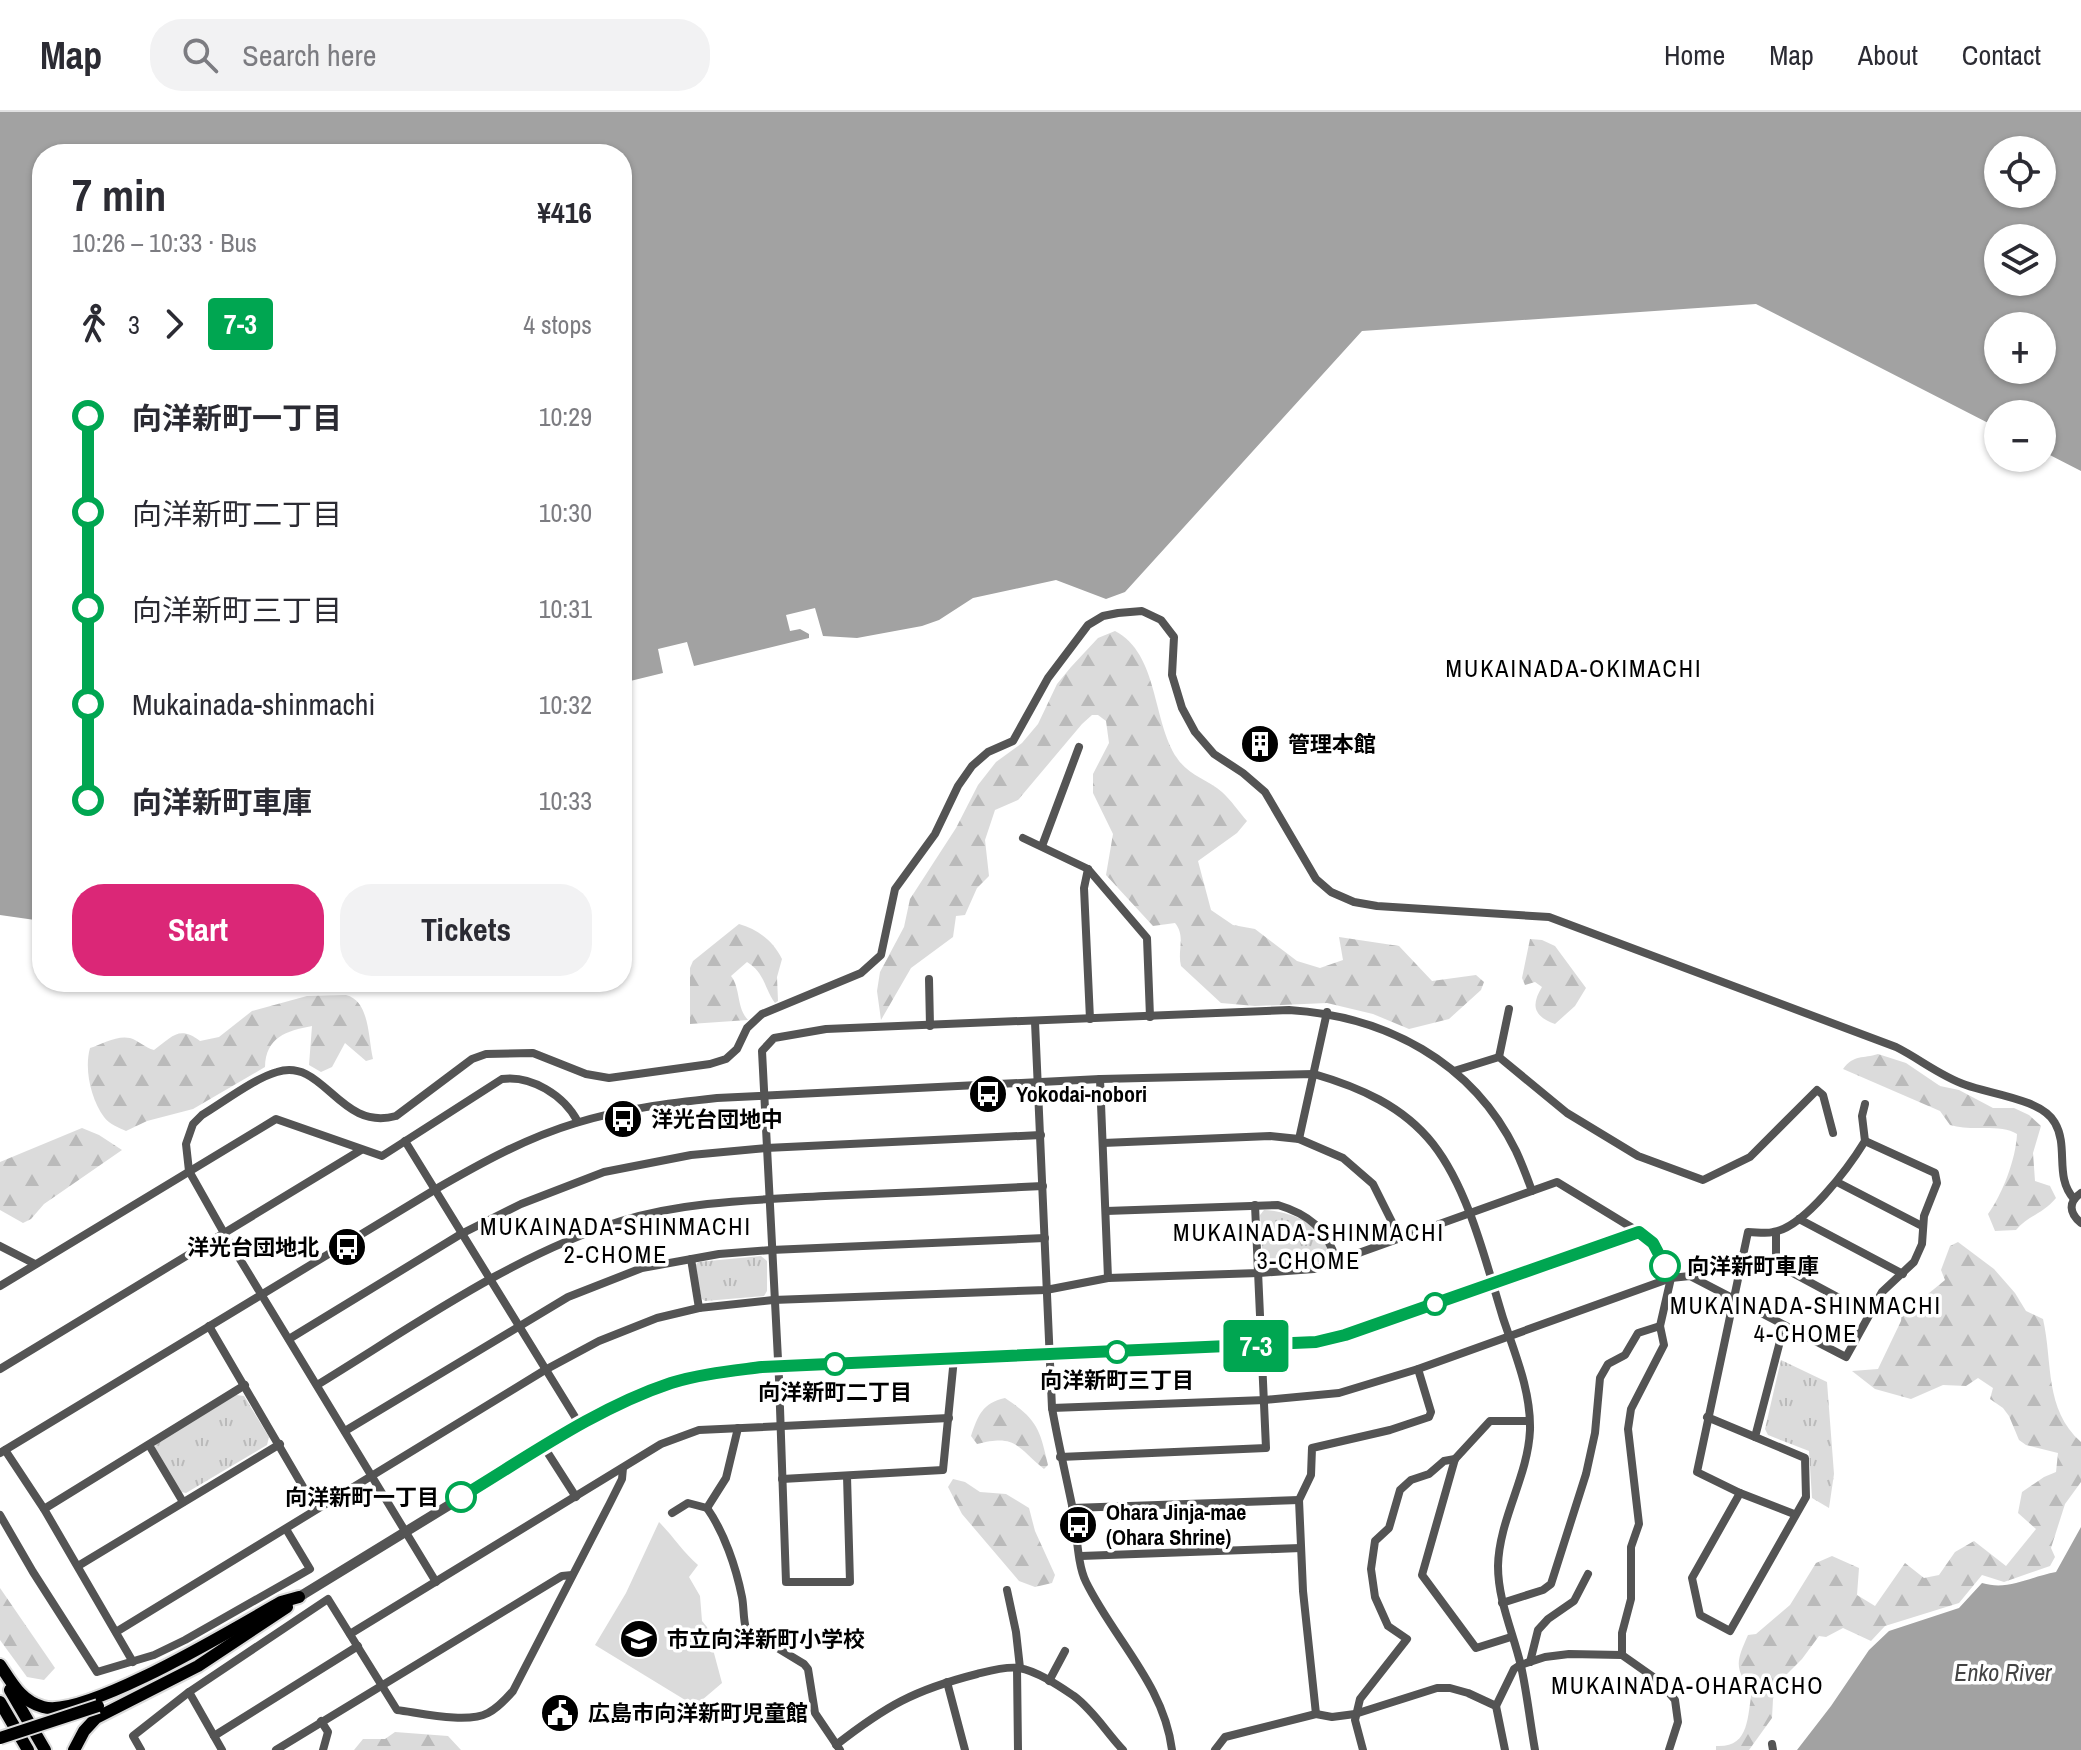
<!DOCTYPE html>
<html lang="en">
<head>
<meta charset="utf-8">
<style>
  :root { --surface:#fff; --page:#f2f2f3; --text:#2b2b33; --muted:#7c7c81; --line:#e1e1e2; --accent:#db2777 }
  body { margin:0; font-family:"Archivo Narrow","Noto Sans JP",sans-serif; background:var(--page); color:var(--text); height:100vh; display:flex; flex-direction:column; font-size:30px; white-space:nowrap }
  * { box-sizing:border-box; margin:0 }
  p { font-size:26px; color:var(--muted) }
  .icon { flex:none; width:44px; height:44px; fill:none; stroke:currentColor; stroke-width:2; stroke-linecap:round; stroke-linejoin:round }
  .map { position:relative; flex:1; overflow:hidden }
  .panel { position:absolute; left:32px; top:32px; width:600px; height:848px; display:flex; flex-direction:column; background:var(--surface); border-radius:32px; box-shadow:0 2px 6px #0004 }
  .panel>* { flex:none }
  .badge { padding:0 16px; border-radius:6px; font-size:28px; line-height:52px }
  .controls { position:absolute; left:1984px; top:24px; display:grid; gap:16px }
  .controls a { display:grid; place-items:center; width:72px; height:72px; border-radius:50%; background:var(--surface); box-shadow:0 2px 6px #0004; font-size:40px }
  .map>.badge { position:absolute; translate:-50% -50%; box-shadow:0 0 0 4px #fff }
  .legs { display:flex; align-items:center; gap:12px; height:88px; padding:0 40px; font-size:26px }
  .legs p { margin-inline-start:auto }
  .headline { display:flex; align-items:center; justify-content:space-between; height:136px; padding:0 40px }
  h1 { font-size:44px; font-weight:700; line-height:60px }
  .primary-button { display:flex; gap:16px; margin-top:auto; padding:16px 40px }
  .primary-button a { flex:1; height:92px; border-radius:32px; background:var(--accent); color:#fff; font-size:32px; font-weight:700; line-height:92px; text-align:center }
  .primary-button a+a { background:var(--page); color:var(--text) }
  ul { padding:0 40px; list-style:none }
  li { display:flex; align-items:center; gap:28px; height:96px; font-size:30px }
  li i { display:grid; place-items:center; width:12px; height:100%; margin:0 10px; background:currentColor }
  li i::after { content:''; width:20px; height:20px; margin:-10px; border:6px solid; border-radius:50%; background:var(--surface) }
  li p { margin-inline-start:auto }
  li:first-child i { background:linear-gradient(#0000 50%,currentColor 0) }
  li:last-child i { background:linear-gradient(currentColor 50%,#0000 0) }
  header { display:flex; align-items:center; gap:48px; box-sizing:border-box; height:112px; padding:0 40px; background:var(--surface); border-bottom:2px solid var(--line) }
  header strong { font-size:38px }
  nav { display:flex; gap:44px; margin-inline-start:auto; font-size:28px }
  .search { width:560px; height:72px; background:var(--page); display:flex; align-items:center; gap:20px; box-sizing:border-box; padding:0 28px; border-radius:32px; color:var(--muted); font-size:30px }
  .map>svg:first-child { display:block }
  .grass { fill:url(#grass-tufts) }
  .forest { fill:url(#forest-firs) }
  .pitch { fill:#dbdbdb }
  .water { fill:#a2a2a2; fill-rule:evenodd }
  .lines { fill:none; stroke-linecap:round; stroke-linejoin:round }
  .trunk-casing { stroke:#dbdbdb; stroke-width:16 }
  .minor { stroke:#545454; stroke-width:8 }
  .tertiary { stroke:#545454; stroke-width:10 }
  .trunk { stroke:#000; stroke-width:12 }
  .trunk-bridge-casing { stroke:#dbdbdb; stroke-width:16; stroke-linecap:butt }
  .trunk-bridge { stroke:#000; stroke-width:12 }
  .line-1-casing { stroke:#fff; stroke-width:18 }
  .line-1 { stroke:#00a651; stroke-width:12 }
  .stop-1-dot { fill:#fff; stroke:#00a651; stroke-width:4 }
  .labels { text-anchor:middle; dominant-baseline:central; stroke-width:7; stroke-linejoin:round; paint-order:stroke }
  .poi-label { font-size:22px; font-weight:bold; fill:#000; stroke:#fff; text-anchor:start }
  .stop-label { font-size:22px; font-weight:bold; fill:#000; stroke:#fff }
  .neighbourhood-label { font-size:24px; letter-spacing:2px; fill:#000; stroke:#fff }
  .water-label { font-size:24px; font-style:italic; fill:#434343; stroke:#fff }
</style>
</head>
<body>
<header>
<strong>Map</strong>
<div class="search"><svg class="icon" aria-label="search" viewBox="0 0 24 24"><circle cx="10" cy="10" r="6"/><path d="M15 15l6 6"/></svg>Search here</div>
<nav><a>Home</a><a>Map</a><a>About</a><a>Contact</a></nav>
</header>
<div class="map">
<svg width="2081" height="1638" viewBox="0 0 2081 1638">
  <defs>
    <pattern id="grass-tufts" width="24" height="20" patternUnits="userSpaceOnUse" patternTransform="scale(2)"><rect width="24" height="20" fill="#dbdbdb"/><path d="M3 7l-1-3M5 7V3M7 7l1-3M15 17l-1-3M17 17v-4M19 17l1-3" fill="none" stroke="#bababa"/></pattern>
    <pattern id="forest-firs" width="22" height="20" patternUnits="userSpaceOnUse" patternTransform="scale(2)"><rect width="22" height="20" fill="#dbdbdb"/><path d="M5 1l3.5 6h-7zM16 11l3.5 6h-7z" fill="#bababa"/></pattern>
  </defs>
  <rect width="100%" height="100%" fill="#fff"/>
  <g class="grass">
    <path d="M1264,1098C1289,1099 1335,1114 1327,1148L1306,1154L1266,1157L1263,1154L1260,1103Z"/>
    <path d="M761,1144L767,1149V1179L764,1184L705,1189L702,1187L694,1155L698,1150Z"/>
    <path d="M1781,1248L1827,1270L1834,1362L1829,1396L1812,1386L1809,1339L1768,1323L1765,1317Z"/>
    <path d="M236,1283L244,1284L269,1325L267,1333L186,1381L181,1380L154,1337L156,1332Z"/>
  </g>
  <g class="forest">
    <path d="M1115,519C1159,542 1152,609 1177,646C1188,663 1208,668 1222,680C1231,688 1239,700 1247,709L1237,721L1198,749L1211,798L1233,813L1255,817L1297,849L1320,856L1343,848L1339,825L1399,834L1432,869L1476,863L1484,870L1481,878L1449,907L1409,917L1373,902L1327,891L1255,894L1221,891L1181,854C1177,839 1186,824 1175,811L1153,814L1106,763L1113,722L1093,681V662L1109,631L1106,609L1098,603H1092L1082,612L1018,688L995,698L985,728L989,764L977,776L965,803L956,804L953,825L911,856L881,908L877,879L880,860L904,815L910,787L956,716L978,673L996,650L1022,631L1038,612L1057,572L1071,555L1098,526Z"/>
    <path d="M739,812C758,817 774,830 782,847L777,865L778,889L775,891C764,876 765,861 747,850L731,864C741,877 736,895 748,908L690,912V856L693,849Z"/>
    <path d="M1530,827L1542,828L1555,834L1586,876L1575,894L1555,912C1533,904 1531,893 1542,875L1535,870L1525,873L1522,866Z"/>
    <path d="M346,883C370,889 368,926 373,947L366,949L345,931L332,955L321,960L309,953L312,914C286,919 266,925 265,955L193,997L147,1009L126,1019C119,1016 109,1012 104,1005C91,987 84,957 90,936C102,932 117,923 130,926C138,928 145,936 154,938C172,925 179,913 200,929L219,925L252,899L307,884Z"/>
    <path d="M1878,942L1906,951L1940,974L1959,978L1993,996H2014L2029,1003L2041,1014L2033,1041L2035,1069L2050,1074L2056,1086C2043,1102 2029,1103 2016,1118L1995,1119L1988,1102C2002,1083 2016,1047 2017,1022C2000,1011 1972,1020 1950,1013L1940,999L1843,957C1854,942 1863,947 1878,942Z"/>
    <path d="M82,1016L99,1023L122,1038L44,1092L31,1107L23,1111L0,1098V1050Z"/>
    <path d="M1958,1130L1994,1157L2015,1181L2026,1199L2043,1207C2053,1251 2044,1297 2081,1330V1370L2065,1392L2051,1436L2055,1445L2050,1454L2004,1470L1982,1463L1959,1491L1885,1514L1871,1529L1843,1516L1826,1525L1819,1524L1802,1547L1779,1570L1773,1587L1772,1606L1749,1638H1716V1634C1750,1636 1747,1605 1752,1579C1733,1556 1737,1548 1748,1523L1756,1522L1790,1493L1816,1451L1832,1444L1859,1456L1857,1483L1875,1494L1905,1451L1924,1466L1939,1463L1955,1440L1974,1429L2006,1454L2036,1417L2018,1401L2022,1380L2044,1365L2056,1360L2058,1341L2026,1333L2019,1328L2009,1304L2003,1296L1990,1287L1993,1276L1978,1266L1966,1274L1943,1273L1911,1287L1875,1277L1852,1259L1878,1257L1901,1209L1902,1197L1917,1191L1945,1168L1941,1158L1950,1134Z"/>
    <path d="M1005,1286C1037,1307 1040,1317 1048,1353L1044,1357C1016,1334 1016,1322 977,1332L971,1324C978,1304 982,1291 1005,1286Z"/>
    <path d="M953,1367L965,1370L980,1380L1006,1382L1029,1396L1035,1419L1055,1463L1052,1471L1035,1475L1019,1469L962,1402L948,1375Z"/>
    <path d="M0,1476L55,1556L44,1568L27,1565L0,1528Z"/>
    <path d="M395,1620L448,1624L461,1638H354L363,1627H385Z"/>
  </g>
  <path class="pitch" d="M659,1410C673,1424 683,1440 698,1453L689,1465L700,1484L702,1509L707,1515L722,1571L695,1594L595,1533L626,1481Z"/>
  <g class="water">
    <path d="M0,0H2081V359L2042,339V302H1998V316L1756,192L1362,219L1125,480L1106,487L1056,468L973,486L939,508L922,514L857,526L823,524L815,496L786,503L790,519L800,517L809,522V526L694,554L687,530L658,537L663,561L622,571V42H42V809L0,803ZM1998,38H2042V82H1998ZM1998,126H2042V170H1998ZM1998,214H2042V258H1998Z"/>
    <path d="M2081,1415V1638H1797L1831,1594L1869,1538L1889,1519L1959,1496L1982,1471C2008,1479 2029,1465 2056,1460Z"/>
  </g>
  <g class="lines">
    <defs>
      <g id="trunk">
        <path d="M0,1553C12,1571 21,1589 43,1595C86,1607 238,1514 281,1490L299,1485"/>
        <path d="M10,1578L45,1638"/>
        <path d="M0,1590L28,1638"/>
        <path d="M74,1638L84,1619L96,1606L198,1554L287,1495"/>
      </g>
    </defs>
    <use href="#trunk" class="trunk-casing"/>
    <g class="minor">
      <path d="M1023,726L1088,757L1147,826L1150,905"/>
      <path d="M1042,734L1079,635"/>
      <path d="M1088,757L1084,776L1090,907"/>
      <path d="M929,867L930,914"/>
      <path d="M1035,910L1052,1296C1058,1330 1066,1364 1073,1398C1077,1419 1077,1452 1086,1470C1114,1527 1164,1573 1172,1638"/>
      <path d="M1499,945L1509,897"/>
      <path d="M1454,959L1499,945L1567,1001L1638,1044L1703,1068L1750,1045L1817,978L1823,983L1833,1021"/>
      <path d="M1100,967L1108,1166"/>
      <path d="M1299,1027L1327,900"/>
      <path d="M405,1029L580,1313"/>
      <path d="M1103,1031L1270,1024L1299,1027L1343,1046L1373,1072L1400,1126"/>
      <path d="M1837,1070L1922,1114"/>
      <path d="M2081,1081C2068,1090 2069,1101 2081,1111"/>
      <path d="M1106,1099L1278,1093C1308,1102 1327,1117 1336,1148"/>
      <path d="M1799,1107L1903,1162"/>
      <path d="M1776,1121V1152L1869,1202"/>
      <path d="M0,1134L35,1152"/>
      <path d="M691,1147L699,1196"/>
      <path d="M1493,1172L1639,1120"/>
      <path d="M0,1174L276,1007L382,1044L502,967C531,963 564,983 578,1010"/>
      <path d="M209,1214L316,1397"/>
      <path d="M289,1227L461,1122L521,1092L604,1060L691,1043L766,1036L1041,1023"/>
      <path d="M0,1257L361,1038"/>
      <path d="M317,1273C415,1213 511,1144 621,1109C686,1089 757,1088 825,1084C898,1081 970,1078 1043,1074"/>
      <path d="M1052,1296L1265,1288L1339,1281L1418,1257L1671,1166L1690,1164L1846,1245L1882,1180L1914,1150L1922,1132L1924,1104L1937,1071L1935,1061L1865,1029"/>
      <path d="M1707,1305L1755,1325"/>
      <path d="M345,1319L568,1185L642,1156L719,1142L771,1138L1045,1126"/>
      <path d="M149,1333L183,1390"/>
      <path d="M544,1335L576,1385"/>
      <path d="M5,1338L44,1397L133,1550"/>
      <path d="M0,1341L436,1077C481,1051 526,1026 576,1011C621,997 671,991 717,986L1100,967L1314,962C1359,975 1403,994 1433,1032C1469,1078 1486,1151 1503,1206C1515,1242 1531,1279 1530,1318C1528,1365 1499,1407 1498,1454C1498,1489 1513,1520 1521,1554C1527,1581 1530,1610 1535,1638"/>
      <path d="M1060,1345L1266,1336L1255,1093"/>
      <path d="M847,1364L850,1470H786L779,1267L762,939L774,926L826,917L1289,898C1385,904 1472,949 1516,1039C1522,1052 1527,1065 1532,1079"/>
      <path d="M782,1367L943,1358L954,1246"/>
      <path d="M1740,1381L1692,1466L1700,1503L1730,1519L1806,1385L1805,1346L1755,1325L1784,1214"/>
      <path d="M707,1396C724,1420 736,1455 742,1485C744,1495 743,1506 746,1517L804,1552L808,1557L815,1601L840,1638"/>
      <path d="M1072,1396L1299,1388"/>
      <path d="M44,1397L245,1273"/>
      <path d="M672,1401L688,1391L707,1396L726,1366L738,1316"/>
      <path d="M1794,1402L1740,1381L1697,1360L1748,1120C1756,1120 1766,1122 1773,1120C1804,1116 1849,1055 1865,1029L1862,1004L1865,992"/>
      <path d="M0,1403L33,1460L97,1560L154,1543L185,1528L310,1457L286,1417"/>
      <path d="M1081,1444L1301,1436"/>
      <path d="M78,1454L280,1332"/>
      <path d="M436,1470L224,1121L189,1059L186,1032L193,1012L202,1003C222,991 255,966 277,960C324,945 339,1020 396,1004L472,947L486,942L533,941L586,962L609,966L710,952L726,947L737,937L747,916L762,902L861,861L881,843L895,777L935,722L958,674L972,654L988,640L1013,629L1048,566L1088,513L1103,504L1118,501L1142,499L1161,508L1174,525L1172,563L1182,596L1195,620L1214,642L1243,661L1265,680L1316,767L1331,780L1354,790L1377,794L1549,805L1896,935C1920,947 1940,964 1966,973C1990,982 2042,987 2055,1011C2069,1035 2054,1065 2074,1087"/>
      <path d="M1007,1478L1016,1520L1020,1556"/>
      <path d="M116,1520L545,1258L599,1229L657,1206L699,1196L773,1188L1046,1178L1108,1166L1259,1161L1314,1157L1557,1070L1639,1120L1653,1131L1671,1166L1660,1214L1638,1221L1625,1243L1608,1252L1600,1266L1595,1321L1586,1362L1551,1472L1543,1478L1502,1491"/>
      <path d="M350,1522L661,1332L699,1318L949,1306"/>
      <path d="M1511,1525L1476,1536L1422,1463L1455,1347L1490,1309H1529"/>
      <path d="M1622,1543V1521L1631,1487V1435L1639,1412L1628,1317L1631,1297L1664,1233L1660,1214"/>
      <path d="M1530,1550L1538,1518L1548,1507L1574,1489L1588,1462"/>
      <path d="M1017,1556L1018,1638"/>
      <path d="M1049,1569L1065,1539"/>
      <path d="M947,1570L965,1638"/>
      <path d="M189,1580L222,1638"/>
      <path d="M1496,1594L1514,1557L1520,1553L1545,1545L1569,1542L1622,1543L1659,1569L1675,1588L1678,1610L1669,1638"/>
      <path d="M1316,1602L1303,1479L1299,1388L1311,1363L1312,1336L1390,1318L1429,1305L1431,1300L1418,1257"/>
      <path d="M321,1609L328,1620L323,1638"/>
      <path d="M214,1624L358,1534"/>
      <path d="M1772,1632L1773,1638"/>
      <path d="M836,1633C886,1594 914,1578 977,1562C989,1559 1006,1554 1019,1556C1037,1559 1059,1574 1074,1584C1094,1599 1106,1620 1123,1638"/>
      <path d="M141,1638L133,1624L189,1580L328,1487L397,1598C421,1601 467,1612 488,1601C498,1596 506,1587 513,1579L610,1391L622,1367L623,1356"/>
      <path d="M276,1638L562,1464L572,1463"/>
      <path d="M1215,1638L1225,1625L1316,1602L1332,1605L1355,1602L1437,1576H1450L1468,1581L1496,1594L1505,1638"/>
      <path d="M1363,1638L1355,1608L1360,1587L1407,1527L1388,1514L1375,1485L1371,1457L1375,1429L1389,1416L1400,1378L1411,1368L1429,1362L1444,1349L1455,1347"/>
    </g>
    <path class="tertiary" d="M299,1485L580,1313L638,1284L674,1270L762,1255L1316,1230L1345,1223L1493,1172"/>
    <use href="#trunk" class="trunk"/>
    <defs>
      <path id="trunk-bridge" d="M0,1626L98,1594"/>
    </defs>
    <use href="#trunk-bridge" class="trunk-bridge-casing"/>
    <use href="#trunk-bridge" class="trunk-bridge"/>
  </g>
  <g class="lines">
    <defs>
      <path id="line-1" d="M461,1385C529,1344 596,1296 671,1271C700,1262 732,1259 762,1255L1316,1230L1345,1223L1639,1120L1653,1131L1665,1154"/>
    </defs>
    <use href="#line-1" class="line-1-casing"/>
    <use href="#line-1" class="line-1"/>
  </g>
  <defs>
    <symbol id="building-disc" viewBox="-11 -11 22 22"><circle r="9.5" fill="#000" stroke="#fff"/><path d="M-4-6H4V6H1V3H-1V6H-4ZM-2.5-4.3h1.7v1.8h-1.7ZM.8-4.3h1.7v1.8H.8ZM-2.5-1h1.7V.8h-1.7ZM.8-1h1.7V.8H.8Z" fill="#fff"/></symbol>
    <symbol id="bus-disc" viewBox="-11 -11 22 22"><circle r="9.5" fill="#000" stroke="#fff"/><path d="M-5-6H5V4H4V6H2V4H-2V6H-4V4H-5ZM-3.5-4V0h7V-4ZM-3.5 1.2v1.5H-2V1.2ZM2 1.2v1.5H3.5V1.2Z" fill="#fff"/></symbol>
    <symbol id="school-disc" viewBox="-11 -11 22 22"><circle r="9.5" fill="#000" stroke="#fff"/><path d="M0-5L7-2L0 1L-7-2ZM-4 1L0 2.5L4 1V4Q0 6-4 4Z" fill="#fff"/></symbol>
    <symbol id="civic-disc" viewBox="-11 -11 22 22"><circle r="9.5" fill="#000" stroke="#fff"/><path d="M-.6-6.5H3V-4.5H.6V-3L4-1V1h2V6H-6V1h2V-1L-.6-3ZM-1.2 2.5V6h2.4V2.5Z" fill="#fff"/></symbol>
  </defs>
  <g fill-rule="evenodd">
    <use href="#building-disc" x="1238" y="610" width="44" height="44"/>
    <use href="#bus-disc" x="966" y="960" width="44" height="44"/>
    <use href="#bus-disc" x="601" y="985" width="44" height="44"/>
    <use href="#bus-disc" x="325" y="1113" width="44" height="44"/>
    <use href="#bus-disc" x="1056" y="1391" width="44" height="44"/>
    <use href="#school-disc" x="617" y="1505" width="44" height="44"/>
    <use href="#civic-disc" x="538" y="1579" width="44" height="44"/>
  </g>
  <g class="stop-1-dot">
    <circle cx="1665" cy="1154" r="14"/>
    <circle cx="1435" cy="1192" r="10"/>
    <circle cx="1117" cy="1240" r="10"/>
    <circle cx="835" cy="1252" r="10"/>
    <circle cx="461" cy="1385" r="14"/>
  </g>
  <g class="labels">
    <g class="poi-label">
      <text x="1288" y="632">管理本館</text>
      <text x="1016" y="982">Yokodai-nobori</text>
      <text x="651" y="1007">洋光台団地中</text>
      <text x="319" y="1135" text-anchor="end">洋光台団地北</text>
      <text x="1106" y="1400">Ohara Jinja-mae<tspan x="1106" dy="25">(Ohara Shrine)</tspan></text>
      <text x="667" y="1527">市立向洋新町小学校</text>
      <text x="588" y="1601">広島市向洋新町児童館</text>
    </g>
    <g class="stop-label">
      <text x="1687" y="1154" text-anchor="start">向洋新町車庫</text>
      <text x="1117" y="1268">向洋新町三丁目</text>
      <text x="835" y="1280">向洋新町二丁目</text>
      <text x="439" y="1385" text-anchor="end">向洋新町一丁目</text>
    </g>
    <g class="neighbourhood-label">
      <text x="1574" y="556">MUKAINADA-OKIMACHI</text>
      <text x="616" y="1114">MUKAINADA-SHINMACHI<tspan x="616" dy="28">2-CHOME</tspan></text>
      <text x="1309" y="1120">MUKAINADA-SHINMACHI<tspan x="1309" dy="28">3-CHOME</tspan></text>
      <text x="1806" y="1193">MUKAINADA-SHINMACHI<tspan x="1806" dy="28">4-CHOME</tspan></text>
      <text x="1688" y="1573">MUKAINADA-OHARACHO</text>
    </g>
    <g class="water-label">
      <text x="2003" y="1560">Enko River</text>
    </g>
  </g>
</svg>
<div class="controls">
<a><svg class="icon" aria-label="locate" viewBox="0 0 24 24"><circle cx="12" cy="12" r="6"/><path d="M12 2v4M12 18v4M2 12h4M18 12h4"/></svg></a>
<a><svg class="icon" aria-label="layers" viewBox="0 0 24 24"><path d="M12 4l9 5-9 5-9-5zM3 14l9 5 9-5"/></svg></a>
<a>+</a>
<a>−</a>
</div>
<b class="badge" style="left:1256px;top:1234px;background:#00a651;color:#fff">7-3</b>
<section class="panel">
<div class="headline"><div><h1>7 min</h1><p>10:26 – 10:33 · Bus</p></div><b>¥416</b></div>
<div class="legs"><svg class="icon" aria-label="walk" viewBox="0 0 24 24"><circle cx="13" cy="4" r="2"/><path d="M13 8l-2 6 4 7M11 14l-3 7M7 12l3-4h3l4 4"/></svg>3<svg class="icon" aria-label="forward" viewBox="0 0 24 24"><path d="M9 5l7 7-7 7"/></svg><b class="badge" style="background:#00a651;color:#fff">7-3</b><p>4 stops</p></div>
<ul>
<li><i style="color:#00a651"></i><b>向洋新町一丁目</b><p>10:29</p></li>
<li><i style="color:#00a651"></i><span>向洋新町二丁目</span><p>10:30</p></li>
<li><i style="color:#00a651"></i><span>向洋新町三丁目</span><p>10:31</p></li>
<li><i style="color:#00a651"></i><span>Mukainada-shinmachi</span><p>10:32</p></li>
<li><i style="color:#00a651"></i><b>向洋新町車庫</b><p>10:33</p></li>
</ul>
<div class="primary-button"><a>Start</a><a>Tickets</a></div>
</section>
</div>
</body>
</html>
